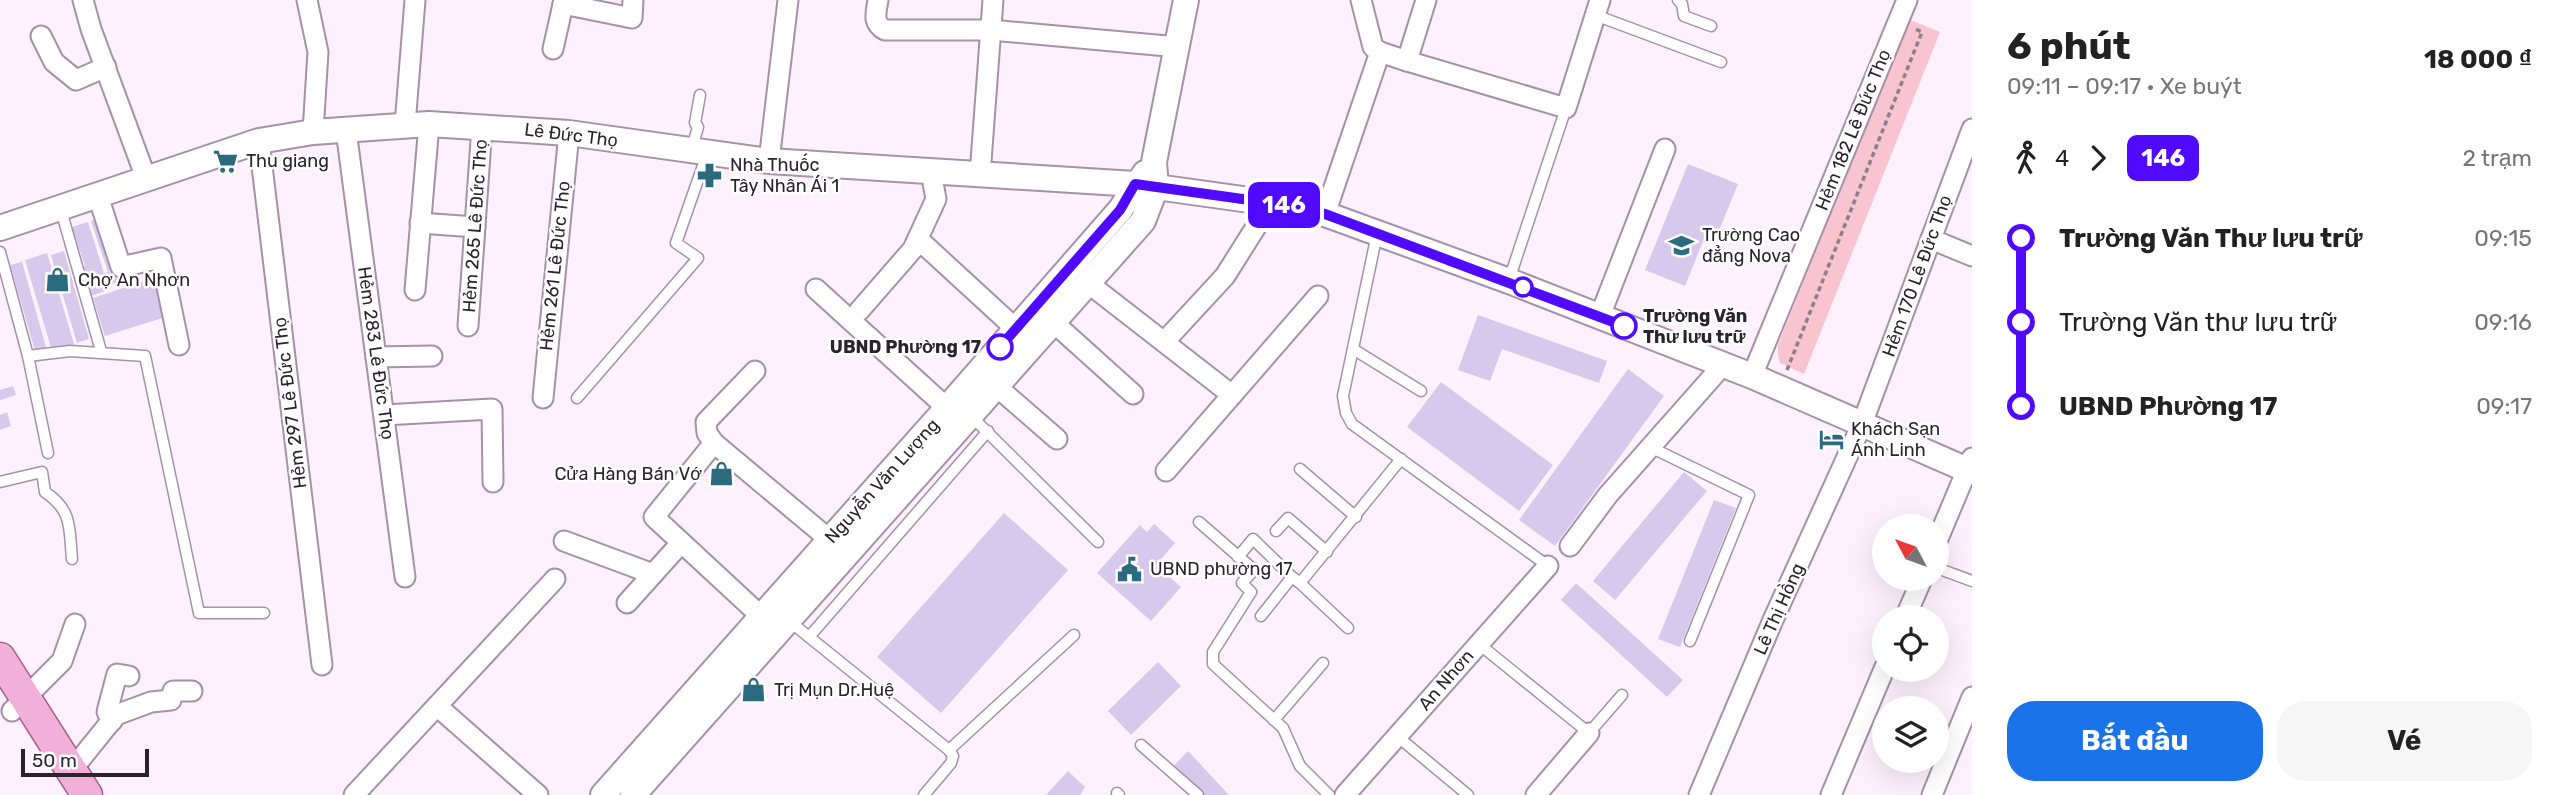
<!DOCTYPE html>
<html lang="vi">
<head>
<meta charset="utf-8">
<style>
  :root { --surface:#fff; --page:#f6f6f6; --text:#222; --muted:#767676; --accent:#1a73e8 }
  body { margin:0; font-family:Rubik,sans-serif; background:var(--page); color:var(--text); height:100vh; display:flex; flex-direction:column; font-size:26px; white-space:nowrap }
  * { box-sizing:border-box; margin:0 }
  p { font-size:23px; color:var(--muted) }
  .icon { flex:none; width:38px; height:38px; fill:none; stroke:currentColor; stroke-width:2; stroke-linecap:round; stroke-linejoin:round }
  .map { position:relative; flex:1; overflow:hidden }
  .details { display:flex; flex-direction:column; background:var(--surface); width:595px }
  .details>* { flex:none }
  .badge { padding:0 14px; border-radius:10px; font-size:24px; line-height:46px }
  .needle { width:46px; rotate:311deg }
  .controls { position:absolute; left:1872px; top:514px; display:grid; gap:14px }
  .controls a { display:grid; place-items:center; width:77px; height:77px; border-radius:50%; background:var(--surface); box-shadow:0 7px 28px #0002; font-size:35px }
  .scale { position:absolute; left:21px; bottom:18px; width:128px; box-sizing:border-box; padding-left:7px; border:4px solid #2c222d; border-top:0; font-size:19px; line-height:24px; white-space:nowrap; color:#2c222d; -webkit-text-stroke:5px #fff; paint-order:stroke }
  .map>.badge { position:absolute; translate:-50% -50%; box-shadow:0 0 0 4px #fff }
  .legs { display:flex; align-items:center; gap:10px; height:77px; padding:0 35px; font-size:23px }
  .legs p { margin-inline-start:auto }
  .overview { display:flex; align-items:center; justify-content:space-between; height:119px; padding:0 35px }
  h1 { font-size:38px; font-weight:700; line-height:52px }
  .action { display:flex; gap:14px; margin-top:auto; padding:14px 35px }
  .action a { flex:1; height:80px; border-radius:28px; background:var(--accent); color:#fff; font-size:28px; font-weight:700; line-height:80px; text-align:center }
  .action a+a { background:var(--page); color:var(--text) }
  ul { padding:0 35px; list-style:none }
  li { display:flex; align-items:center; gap:24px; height:84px; font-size:26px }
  li i { display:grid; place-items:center; width:10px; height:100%; margin:0 9px; background:currentColor }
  li i::after { content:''; width:18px; height:18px; margin:-9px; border:5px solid; border-radius:50%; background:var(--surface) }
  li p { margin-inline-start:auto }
  li:first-child i { background:linear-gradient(#0000 50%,currentColor 0) }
  li:last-child i { background:linear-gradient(currentColor 50%,#0000 0) }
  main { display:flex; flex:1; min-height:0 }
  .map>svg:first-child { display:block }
  .green { fill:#f7c4d0 }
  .building { fill:#d6c9eb }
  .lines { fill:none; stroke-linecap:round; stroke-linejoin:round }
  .service-casing { stroke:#a88fab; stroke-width:13 }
  .minor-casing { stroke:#a88fab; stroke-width:23 }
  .tertiary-casing { stroke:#a88fab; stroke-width:28 }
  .primary-casing { stroke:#a65c8d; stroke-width:33 }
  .path { stroke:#8b808c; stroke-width:3.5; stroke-dasharray:5 3.5; stroke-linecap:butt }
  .service { stroke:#fff; stroke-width:10 }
  .minor { stroke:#fff; stroke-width:19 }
  .tertiary { stroke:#fff; stroke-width:24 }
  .primary { stroke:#f1b0da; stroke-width:30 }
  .line-1-casing { stroke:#fff; stroke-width:16 }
  .line-1 { stroke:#4f0aff; stroke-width:10 }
  .stop-1-dot { fill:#fff; stroke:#4f0aff; stroke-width:3.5 }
  .labels { text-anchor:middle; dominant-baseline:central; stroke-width:5; stroke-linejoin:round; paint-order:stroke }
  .street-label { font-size:18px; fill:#2c222d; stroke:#fff }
  .poi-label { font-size:18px; fill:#2c222d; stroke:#fff; text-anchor:start }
  .stop-label { font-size:18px; font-weight:bold; fill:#2c222d; stroke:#fff; text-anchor:start }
</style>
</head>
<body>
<main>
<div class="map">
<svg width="1972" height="795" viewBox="0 0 1972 795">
  <rect width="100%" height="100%" fill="#fcf1fd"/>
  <path class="green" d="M1908,19L1940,32L1804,374L1780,363L1778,356V345Z"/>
  <g class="building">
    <path d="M1688,164L1738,184L1718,233L1708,229L1685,286L1645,270Z"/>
    <path d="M105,217L129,265L135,282L117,287L116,283L106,286L108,290L85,298L76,269L85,266L72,227L88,222L104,273L108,272L91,221Z"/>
    <path d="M64,251L89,339L77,343L51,255Z"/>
    <path d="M47,253L74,344L52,351L25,260Z"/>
    <path d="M22,262L48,354L37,357L10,265Z"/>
    <path d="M160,276L172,315L105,336L93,298Z"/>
    <path d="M1478,315L1607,361L1599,383L1502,349L1490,381L1458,370Z"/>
    <path d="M1628,369L1664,396L1555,546L1519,520Z"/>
    <path d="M1441,382L1553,465L1519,511L1407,427Z"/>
    <path d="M13,386L16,395L0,400V390Z"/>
    <path d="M7,412L11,426L0,430V415Z"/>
    <path d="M1684,472L1707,491L1615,600L1593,581Z"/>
    <path d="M1714,500L1736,508L1680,647L1658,639Z"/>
    <path d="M1004,513L1068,570L941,713L877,657Z"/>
    <path d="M1154,524L1175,543L1156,565L1181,587L1151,621L1097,573L1140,525L1147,532Z"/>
    <path d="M1576,583L1683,680L1667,697L1561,600Z"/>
    <path d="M1158,662L1181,686L1131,735L1108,711Z"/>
    <path d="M1188,751L1229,795H1198L1170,770Z"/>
    <path d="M1068,771L1085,787L1080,795H1046Z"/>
  </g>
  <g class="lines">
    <defs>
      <g id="service">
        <path d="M1678,0L1682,4L1684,16L1711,26"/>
        <path d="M1595,15L1721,62"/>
        <path d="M691,151L698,127L695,123L700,95"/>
        <path d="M61,210L101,351"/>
        <path d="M1377,234L1343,396L1346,413L1352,424L1548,566"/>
        <path d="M0,252L28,356L48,453"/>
        <path d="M1509,280L1566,108"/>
        <path d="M1353,349L1421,391"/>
        <path d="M28,356L70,351L145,356L199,613H264"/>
        <path d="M577,398L698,258L676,243L707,154"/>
        <path d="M970,415L1098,542"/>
        <path d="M1650,447L1749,495L1690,641"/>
        <path d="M1300,469L1356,517"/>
        <path d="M0,482L42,472L45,492C73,511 69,528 72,559"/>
        <path d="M1199,522L1254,570L1242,583L1251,592L1213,652V664L1283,728L1300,766L1329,795"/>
        <path d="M1276,531L1288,518L1327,552"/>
        <path d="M1238,557L1253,539L1292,577"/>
        <path d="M1937,568L1972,581"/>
        <path d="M1300,583L1348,628"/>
        <path d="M1261,616L1292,577L1300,583L1401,459"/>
        <path d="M788,620L949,750L953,756L951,763L924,795"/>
        <path d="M809,637L988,431"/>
        <path d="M1479,644L1589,733L1622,695"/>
        <path d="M1274,720L1323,663"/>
        <path d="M1397,736L1468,795"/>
        <path d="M1141,745L1198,795"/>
        <path d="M949,750L1074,635"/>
        <path d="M1117,793L1119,795"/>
      </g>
      <g id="minor">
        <path d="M83,0L91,29L146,178"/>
        <path d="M307,0L318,52L313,132"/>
        <path d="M878,0C876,13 872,23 885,30H991L1178,47"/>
        <path d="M1361,0L1373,47L1380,52"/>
        <path d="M563,4L632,18L633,0"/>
        <path d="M41,36L54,62L76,80L106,67"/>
        <path d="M553,49L564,0"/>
        <path d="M1407,61L1566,108L1600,0"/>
        <path d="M405,125L415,0"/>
        <path d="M346,130L405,577"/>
        <path d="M259,141L322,665"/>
        <path d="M769,161L788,0"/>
        <path d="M980,175L993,0"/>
        <path d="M98,196L121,267L161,258L179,345"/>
        <path d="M1325,214L1380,52L1407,61L1426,0"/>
        <path d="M420,223L475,227"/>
        <path d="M918,239L1016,329"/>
        <path d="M1931,239L1972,256"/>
        <path d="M1088,283L1232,395"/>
        <path d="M816,289L947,408"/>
        <path d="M415,290L429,124"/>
        <path d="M859,311L913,249L936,199L931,172"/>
        <path d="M1600,316L1665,149"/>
        <path d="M1053,322L1133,394"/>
        <path d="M468,326L482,126"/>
        <path d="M1164,342L1225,276L1271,203"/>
        <path d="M376,357L432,356"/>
        <path d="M755,371L706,422L707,433L714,443L830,540"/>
        <path d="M1752,376L1907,0"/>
        <path d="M996,386L1057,439"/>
        <path d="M543,398L569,133"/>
        <path d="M384,415L492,409L493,482"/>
        <path d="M714,443L654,517L762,617"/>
        <path d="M1166,471L1318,296"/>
        <path d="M564,541L653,574"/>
        <path d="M1937,541L1972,458"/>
        <path d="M1570,546L1608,495L1723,365"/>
        <path d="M627,603L681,543"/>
        <path d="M1905,618L1922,579"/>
        <path d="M437,706L538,795"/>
        <path d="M12,711L62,661L75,624"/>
        <path d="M112,721L107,712L117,674L129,676"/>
        <path d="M71,771L116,715L151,702L171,700L173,691H192"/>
        <path d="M354,795L555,579"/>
        <path d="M1345,795L1548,566"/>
        <path d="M1536,795L1589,733"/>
        <path d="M1699,795L1773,620L1862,424L1972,129"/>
        <path d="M1831,795L1885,667"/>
        <path d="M1932,795L1972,697"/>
      </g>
      <g id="tertiary">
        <path d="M0,228L259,141L313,132L429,124L569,133L769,161L1135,184L1271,203L1325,214L1509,281L1752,376L1972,472"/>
        <path d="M603,795L947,408L1120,210L1145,173"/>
        <path d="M633,795L1143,221L1156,187L1154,162L1186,0"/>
      </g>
      <path id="primary" d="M0,658L87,795"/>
    </defs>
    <use href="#service" class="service-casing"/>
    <use href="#minor" class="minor-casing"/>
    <use href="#tertiary" class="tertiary-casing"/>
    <use href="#primary" class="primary-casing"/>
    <path class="path" d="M1787,370L1922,32L1913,28"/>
    <use href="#service" class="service"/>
    <use href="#minor" class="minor"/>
    <use href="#tertiary" class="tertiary"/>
    <use href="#primary" class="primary"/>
  </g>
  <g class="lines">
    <defs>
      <path id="line-1" d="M1000,347L1120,210L1135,184L1271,203L1325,214L1624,326"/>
    </defs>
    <use href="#line-1" class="line-1-casing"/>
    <use href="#line-1" class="line-1"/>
  </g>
  <defs>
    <symbol id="supermarket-bare" viewBox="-9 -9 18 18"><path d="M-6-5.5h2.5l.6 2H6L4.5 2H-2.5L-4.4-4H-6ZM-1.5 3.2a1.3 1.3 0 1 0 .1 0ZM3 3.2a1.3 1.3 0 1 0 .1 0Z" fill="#2b6a7f" stroke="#fff" stroke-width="2.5" paint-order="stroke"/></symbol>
    <symbol id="pharmacy-bare" viewBox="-9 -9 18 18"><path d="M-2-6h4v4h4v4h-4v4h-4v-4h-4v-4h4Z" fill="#2b6a7f" stroke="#fff" stroke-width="2.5" paint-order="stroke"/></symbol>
    <symbol id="university-bare" viewBox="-9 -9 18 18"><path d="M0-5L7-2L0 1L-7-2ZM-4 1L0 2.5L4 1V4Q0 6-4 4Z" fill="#2b6a7f" stroke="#fff" stroke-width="2.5" paint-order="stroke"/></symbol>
    <symbol id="shop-bare" viewBox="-9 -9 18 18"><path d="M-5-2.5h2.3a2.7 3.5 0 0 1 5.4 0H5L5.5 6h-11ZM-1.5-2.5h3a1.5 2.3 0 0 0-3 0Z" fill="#2b6a7f" stroke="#fff" stroke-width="2.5" paint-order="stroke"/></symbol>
    <symbol id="hotel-bare" viewBox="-9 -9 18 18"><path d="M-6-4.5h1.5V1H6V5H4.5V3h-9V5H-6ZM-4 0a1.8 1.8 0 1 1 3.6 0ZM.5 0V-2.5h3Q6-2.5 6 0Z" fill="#2b6a7f" stroke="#fff" stroke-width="2.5" paint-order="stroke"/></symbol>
    <symbol id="civic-bare" viewBox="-9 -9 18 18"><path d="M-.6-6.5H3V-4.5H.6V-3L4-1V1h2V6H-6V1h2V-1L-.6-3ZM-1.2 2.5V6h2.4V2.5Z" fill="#2b6a7f" stroke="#fff" stroke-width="2.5" paint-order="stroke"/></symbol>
  </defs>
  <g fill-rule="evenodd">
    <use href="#supermarket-bare" x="208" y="144" width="35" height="35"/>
    <use href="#pharmacy-bare" x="692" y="158" width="35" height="35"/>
    <use href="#university-bare" x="1664" y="228" width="35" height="35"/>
    <use href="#shop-bare" x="40" y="262" width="35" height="35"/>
    <use href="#hotel-bare" x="1814" y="422" width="35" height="35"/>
    <use href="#shop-bare" x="704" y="456" width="35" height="35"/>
    <use href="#civic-bare" x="1112" y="552" width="35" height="35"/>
    <use href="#shop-bare" x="736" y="672" width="35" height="35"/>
  </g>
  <g class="stop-1-dot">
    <circle cx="1523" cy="287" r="9"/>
    <circle cx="1624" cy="326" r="12"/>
    <circle cx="1000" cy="347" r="12"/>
  </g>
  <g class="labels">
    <g class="street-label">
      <text transform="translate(1853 130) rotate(-68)">Hẻm 182 Lê Đức Thọ</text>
      <text transform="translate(571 135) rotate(7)">Lê Đức Thọ</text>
      <text transform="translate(475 226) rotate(-86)">Hẻm 265 Lê Đức Thọ</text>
      <text transform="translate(555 266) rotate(-84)">Hẻm 261 Lê Đức Thọ</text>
      <text transform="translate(1917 276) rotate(-70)">Hẻm 170 Lê Đức Thọ</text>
      <text transform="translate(376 353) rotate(82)">Hẻm 283 Lê Đức Thọ</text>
      <text transform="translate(290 403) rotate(-97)">Hẻm 297 Lê Đức Thọ</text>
      <text transform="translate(882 481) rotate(-48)">Nguyễn Văn Lượng</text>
      <text transform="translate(1779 609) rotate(-66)">Lê Thị Hồng</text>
      <text transform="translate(1446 680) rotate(-49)">An Nhơn</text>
    </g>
    <g class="poi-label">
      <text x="246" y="161">Thu giang</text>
      <text x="730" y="165">Nhà Thuốc<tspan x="730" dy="21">Tây Nhân Ái 1</tspan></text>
      <text x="1702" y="235">Trường Cao<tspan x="1702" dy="21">đẳng Nova</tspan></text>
      <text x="78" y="280">Chợ An Nhơn</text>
      <text x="1851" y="429">Khách Sạn<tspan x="1851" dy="21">Ánh Linh</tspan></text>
      <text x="702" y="474" text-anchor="end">Cửa Hàng Bán Vớ</text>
      <text x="1150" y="569">UBND phường 17</text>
      <text x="774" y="690">Trị Mụn Dr.Huệ</text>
    </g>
    <g class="stop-label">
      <text x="1643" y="316">Trường Văn<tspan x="1643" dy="21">Thư lưu trữ</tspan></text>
      <text x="981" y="347" text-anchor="end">UBND Phường 17</text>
    </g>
  </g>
</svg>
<div class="controls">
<a><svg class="needle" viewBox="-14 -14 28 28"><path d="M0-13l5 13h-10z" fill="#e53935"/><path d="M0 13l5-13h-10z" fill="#767676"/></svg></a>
<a><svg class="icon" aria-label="locate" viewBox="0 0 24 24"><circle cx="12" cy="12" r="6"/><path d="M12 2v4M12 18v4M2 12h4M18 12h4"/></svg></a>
<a><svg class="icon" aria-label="layers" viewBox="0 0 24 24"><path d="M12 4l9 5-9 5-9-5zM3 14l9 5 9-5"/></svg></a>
</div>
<div class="scale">50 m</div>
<b class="badge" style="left:1284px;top:205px;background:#4f0aff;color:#fff">146</b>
</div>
<section class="details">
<div class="overview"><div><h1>6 phút</h1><p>09:11 – 09:17 · Xe buýt</p></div><b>18 000 ₫</b></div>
<div class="legs"><svg class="icon" aria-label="walk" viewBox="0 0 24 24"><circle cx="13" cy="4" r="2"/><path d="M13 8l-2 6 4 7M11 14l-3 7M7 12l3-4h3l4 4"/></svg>4<svg class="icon" aria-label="forward" viewBox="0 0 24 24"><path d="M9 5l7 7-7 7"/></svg><b class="badge" style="background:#4f0aff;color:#fff">146</b><p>2 trạm</p></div>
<ul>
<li><i style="color:#4f0aff"></i><b>Trường Văn Thư lưu trữ</b><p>09:15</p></li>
<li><i style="color:#4f0aff"></i><span>Trường Văn thư lưu trữ</span><p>09:16</p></li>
<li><i style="color:#4f0aff"></i><b>UBND Phường 17</b><p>09:17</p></li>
</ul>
<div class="action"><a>Bắt đầu</a><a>Vé</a></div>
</section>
</main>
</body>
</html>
